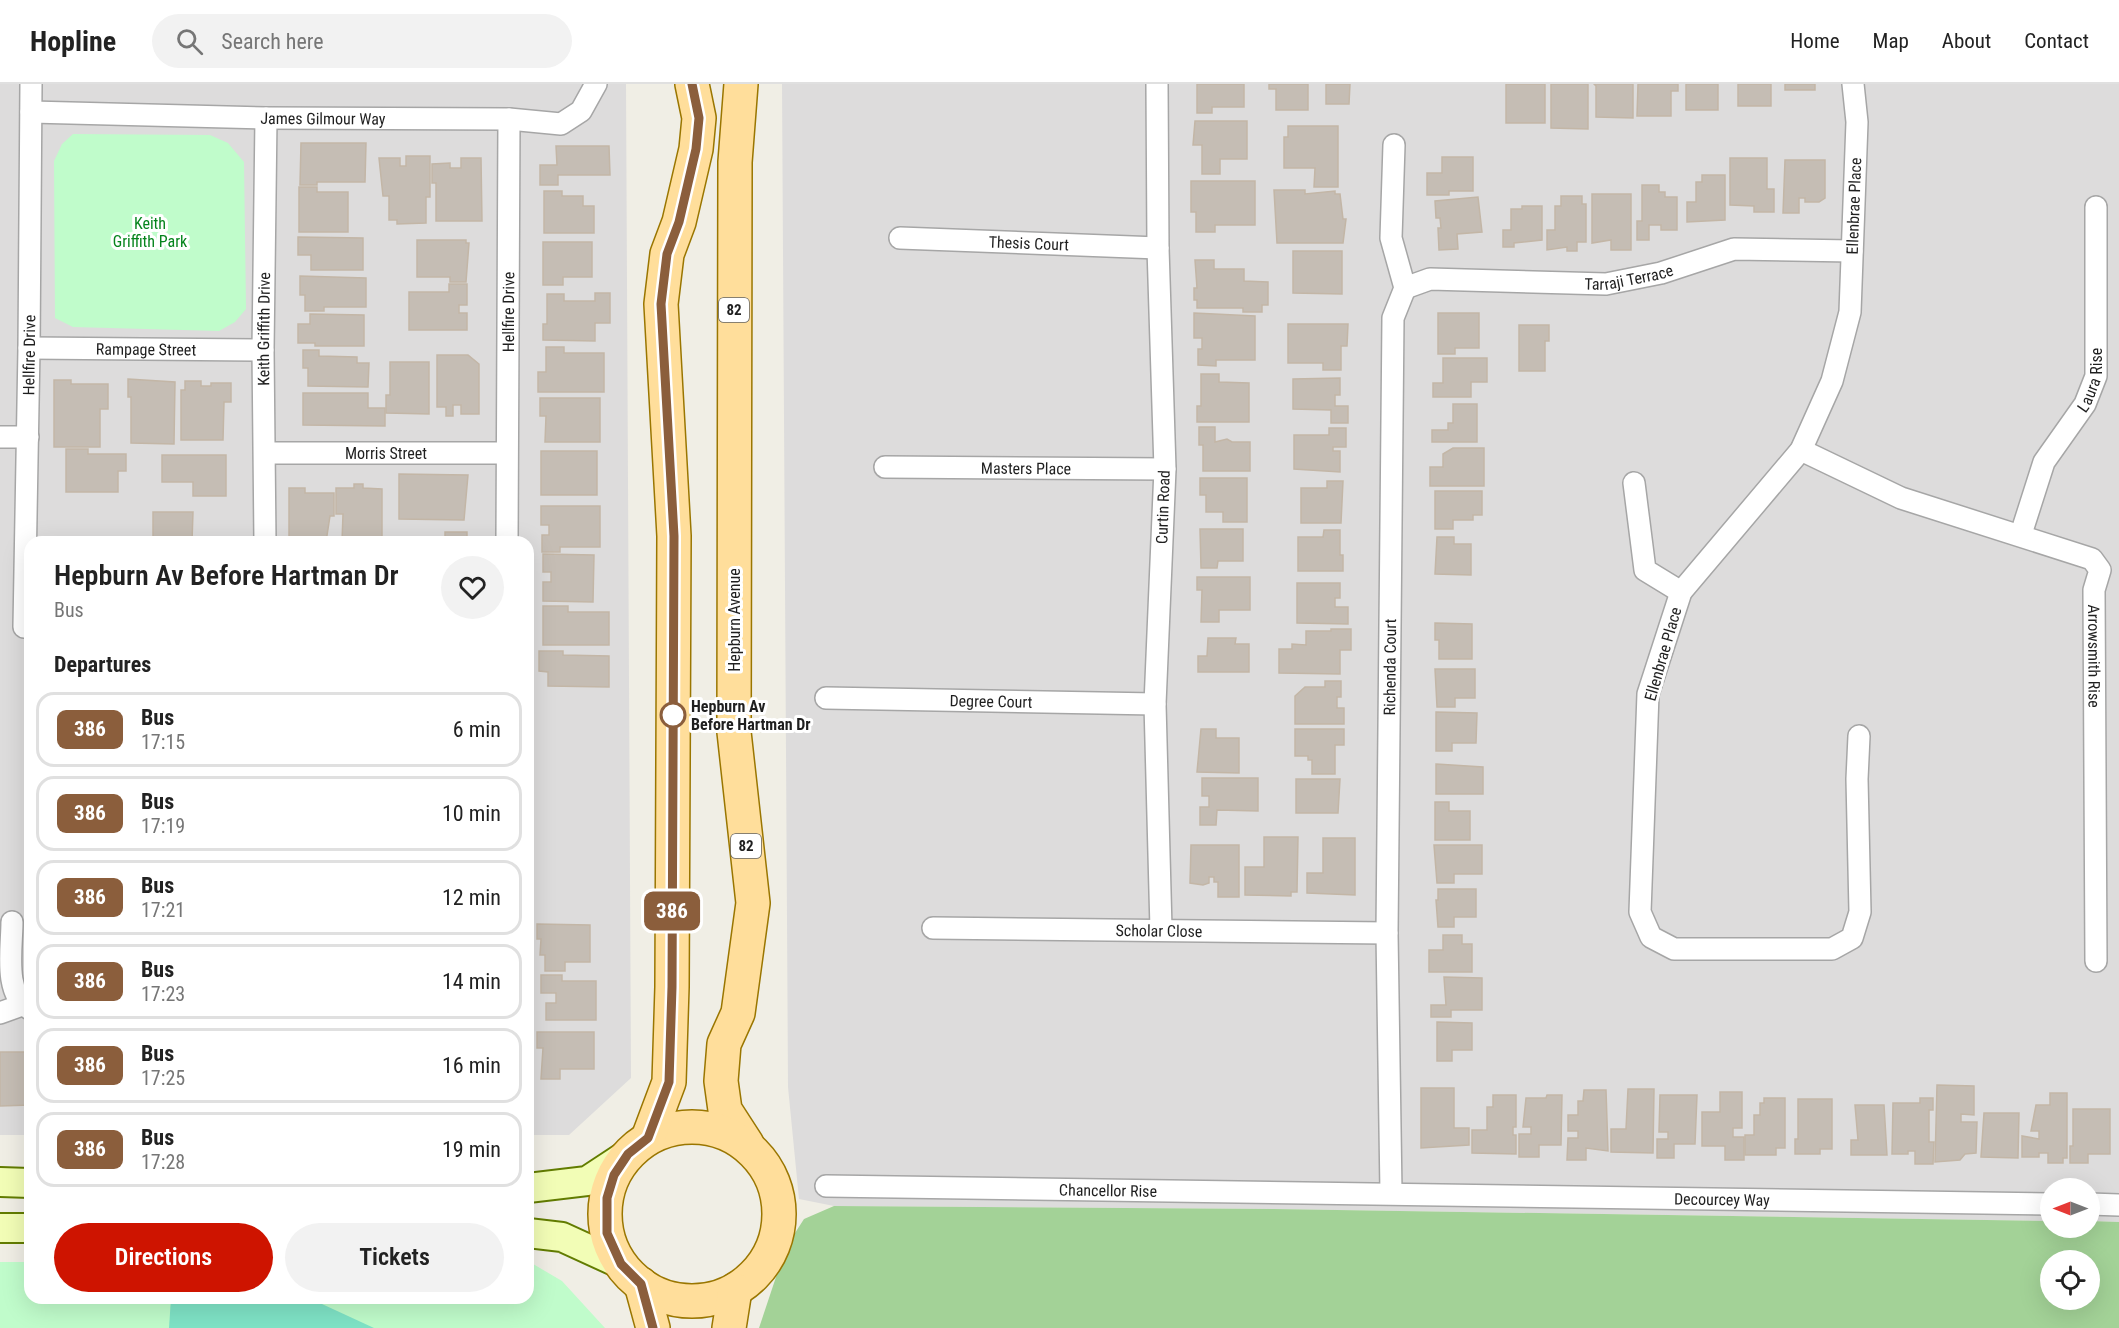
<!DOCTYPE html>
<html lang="en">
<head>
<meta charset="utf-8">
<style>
  :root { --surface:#fff; --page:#f2f2f2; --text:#222; --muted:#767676; --line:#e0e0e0; --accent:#ce1400 }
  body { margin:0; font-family:"Roboto Condensed",sans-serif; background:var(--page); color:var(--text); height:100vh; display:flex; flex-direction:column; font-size:22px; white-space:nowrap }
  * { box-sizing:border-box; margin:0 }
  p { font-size:20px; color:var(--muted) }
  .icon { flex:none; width:33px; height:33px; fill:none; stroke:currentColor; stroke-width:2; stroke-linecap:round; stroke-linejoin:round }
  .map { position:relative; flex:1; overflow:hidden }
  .side { position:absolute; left:24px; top:452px; width:510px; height:768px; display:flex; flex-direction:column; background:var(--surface); border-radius:18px; box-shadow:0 6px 24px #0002 }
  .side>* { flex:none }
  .badge { padding:0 12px; border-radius:9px; font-size:21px; line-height:39px }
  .needle { width:39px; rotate:270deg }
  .tools { position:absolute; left:2040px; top:1094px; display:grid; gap:12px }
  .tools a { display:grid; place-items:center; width:60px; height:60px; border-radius:50%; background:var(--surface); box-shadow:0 6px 24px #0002; font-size:30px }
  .map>.badge { position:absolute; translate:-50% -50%; box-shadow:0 0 0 3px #fff }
  h2 { padding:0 30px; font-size:22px; line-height:54px }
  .round { display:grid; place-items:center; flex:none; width:63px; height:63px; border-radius:32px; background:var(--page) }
  .overview { display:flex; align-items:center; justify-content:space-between; height:102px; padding:0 30px }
  h1 { font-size:28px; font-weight:600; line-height:45px }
  .button { display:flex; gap:12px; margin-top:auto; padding:12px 30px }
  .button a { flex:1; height:69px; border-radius:36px; background:var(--accent); color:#fff; font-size:24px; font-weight:600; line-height:69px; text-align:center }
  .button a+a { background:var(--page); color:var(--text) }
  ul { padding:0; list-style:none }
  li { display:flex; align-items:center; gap:18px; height:75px; margin:0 12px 9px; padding:0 18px; border:3px solid var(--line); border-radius:18px }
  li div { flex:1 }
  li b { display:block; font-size:22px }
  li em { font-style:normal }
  li .badge { min-width:66px; font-weight:700; text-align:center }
  header { display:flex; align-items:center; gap:36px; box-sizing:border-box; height:84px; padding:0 30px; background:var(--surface); border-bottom:2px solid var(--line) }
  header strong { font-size:28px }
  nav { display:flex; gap:33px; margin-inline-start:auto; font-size:21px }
  .search { width:420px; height:54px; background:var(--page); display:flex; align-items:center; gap:15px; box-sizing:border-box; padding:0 21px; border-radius:33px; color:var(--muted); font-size:22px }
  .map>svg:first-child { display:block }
  .residential { fill:#dddcdc }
  .forest { fill:#a3d297; fill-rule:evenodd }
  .park { fill:#c0fccb }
  .pitch { fill:#7fe3c6 }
  .building { fill:#c5bdb4; stroke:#c3b6a6; stroke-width:1.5 }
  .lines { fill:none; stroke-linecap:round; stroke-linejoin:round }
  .street-casing { stroke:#a6a6a6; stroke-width:24 }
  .secondary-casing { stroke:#627c00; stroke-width:32 }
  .primary-casing { stroke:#9a7600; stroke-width:36 }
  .street { stroke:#fff; stroke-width:21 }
  .secondary { stroke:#f2fdb6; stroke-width:28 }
  .primary { stroke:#ffde9b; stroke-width:33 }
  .line-casing { stroke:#fff; stroke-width:14 }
  .line { stroke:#8b5e3c; stroke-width:9 }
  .stop-dot { fill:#fff; stroke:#8b5e3c; stroke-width:3 }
  .labels { text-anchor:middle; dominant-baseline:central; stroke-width:6; stroke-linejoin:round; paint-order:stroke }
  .shield { fill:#fff; stroke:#626262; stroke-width:1.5 }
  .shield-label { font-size:15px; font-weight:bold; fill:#1f1f1f }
  .street-label { font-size:16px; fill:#1f1f1f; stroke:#fff }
  .park-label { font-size:16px; fill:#06841d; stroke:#fff }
  .stop-label { font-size:16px; font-weight:bold; fill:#1f1f1f; stroke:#fff; text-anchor:start }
</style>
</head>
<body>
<header>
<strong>Hopline</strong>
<div class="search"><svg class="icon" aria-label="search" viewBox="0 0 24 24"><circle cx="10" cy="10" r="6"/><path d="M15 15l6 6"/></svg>Search here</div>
<nav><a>Home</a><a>Map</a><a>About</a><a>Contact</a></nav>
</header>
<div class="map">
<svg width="2119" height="1244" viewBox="0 0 2119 1244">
  <rect width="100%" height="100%" fill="#f0eee5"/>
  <g class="residential">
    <path d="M0,0H626L631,994L569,1051H528V458H30V1051H0Z"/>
    <path d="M782,0H2119V1138L2090,1137V1104H2050V1137L1274,1125L834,1122L799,1115L788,1003Z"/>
  </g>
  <path class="forest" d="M834,1122L1274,1125L2050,1137V1143H2090V1137L2119,1138V1244H759L786,1163L804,1135ZM2050,1176H2090V1215H2050Z"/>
  <g class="park">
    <path d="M73,50L210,51L228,59L244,78L246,225L235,238L219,247L73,243L55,234L54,77L62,60Z"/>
    <path d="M528,1177L562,1197L605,1244H0V1178H30V1214H528Z"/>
  </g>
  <path class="pitch" d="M171,1214H309L374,1244H169Z"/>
  <g class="building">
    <path d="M1197,0H1244V23H1212V29H1197Z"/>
    <path d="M1269,0H1308V26H1276V5H1269Z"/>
    <path d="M1326,0H1350L1349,20H1326Z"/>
    <rect x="1506" y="0" width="39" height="39"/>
    <path d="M1551,0H1588V45L1551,44Z"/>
    <path d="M1594,0H1633V34L1596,33V2Z"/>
    <path d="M1638,0H1678V7H1671V32H1637Z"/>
    <rect x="1686" y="0" width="32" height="26"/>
    <rect x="1738" y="0" width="33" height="22"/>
    <rect x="1785" y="0" width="30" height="6"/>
    <path d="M1195,37H1247V75H1220V90H1202V61H1193Z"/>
    <path d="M1288,42H1338V103H1314L1315,84H1284V53H1288Z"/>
    <path d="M301,59H366L365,98H317V101H300Z"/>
    <path d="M556,62H609L610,91H558V101H540V81H557Z"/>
    <path d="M406,72H430V113H426V139L397,140V136H389V112H383L379,74H400V82H406Z"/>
    <path d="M1442,73H1473V107H1449V111H1427V89H1442Z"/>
    <path d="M461,74H481L482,137H436V99H432V80L450,79V84H461Z"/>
    <path d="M1730,74H1767V105H1774V128H1754V122L1730,121Z"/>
    <path d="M1785,76H1825V114L1819,118H1805V114H1799V129H1783Z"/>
    <path d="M1702,91H1725V136L1687,138V118H1696V98H1702Z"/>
    <path d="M1191,97H1255V141H1215V148H1196V128H1191Z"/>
    <path d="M1642,101H1659V108H1665V113H1677V146H1661V141H1649V156H1637V137H1642Z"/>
    <path d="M299,103H317V108H348V148H299Z"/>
    <path d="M1274,106H1305V110L1335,107V110H1340L1343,135H1346L1343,159H1277Z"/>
    <path d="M544,107H562V112H583V122H594V149H544Z"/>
    <path d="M1592,110H1631V166H1611V156L1592,159Z"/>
    <path d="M1561,112H1582V120H1586V158H1577V167H1567V163L1547,166V146H1555V122H1561Z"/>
    <path d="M1478,113L1482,148L1457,150L1458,165L1439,166L1438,144H1441L1440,134H1436L1435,117Z"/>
    <path d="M1522,122H1542V156L1514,159V163H1503V146H1511V125H1522Z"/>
    <path d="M298,153L363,154V186H311V171H298Z"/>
    <path d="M417,156H466V159H469L466,198H450V193H417Z"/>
    <path d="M543,158H592V193H563V201H543Z"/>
    <path d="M1293,167H1342V210L1293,209Z"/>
    <path d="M1195,176H1214V185H1244V197L1268,198V221H1262V228H1243V224H1197V216H1194V204H1197Z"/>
    <path d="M300,192L366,194V223H324V227H305V211H300Z"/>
    <path d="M449,200H467V221H459V229H467V246H409V208H449Z"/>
    <path d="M595,209H610V239H595V257L543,256V240H547V210H564V217H595Z"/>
    <path d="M1194,229L1255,232V276H1216V282L1198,281V265H1202V254H1194Z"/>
    <path d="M1438,229H1479V264H1455V270H1438Z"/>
    <path d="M310,230L364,231V262H315V259H298V240H310Z"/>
    <path d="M1288,240H1348L1347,262H1341V286H1323V279H1288Z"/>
    <path d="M1519,241H1549V257H1545V287H1519Z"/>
    <path d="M546,263H564V269H604V308H538V288H546Z"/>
    <path d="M303,266H319V272L357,273V279H369L368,303L308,302V284H303Z"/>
    <path d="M437,271H468L479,280V330H461V321H453V332H446V323H437Z"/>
    <path d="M1443,274H1487V298H1471V313H1433V299H1443Z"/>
    <path d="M390,278H429V330L386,329V311H390Z"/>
    <path d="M1201,290H1219V298L1249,299V338H1197V322H1201Z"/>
    <path d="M1340,294V311H1335V322H1348V339H1331V326L1293,325V295Z"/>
    <path d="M128,295L175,298L174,360L131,359V313H128Z"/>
    <path d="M54,296H71V300H108V325H100V363H54Z"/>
    <path d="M185,297H201V302H211V299H231V318H224L223,356H181V306H185Z"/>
    <path d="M303,309H368V324H385V342L303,341Z"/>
    <path d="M540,314H600V358H545L546,332H540Z"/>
    <path d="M1453,320H1477V358H1432V346H1448V339H1453Z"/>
    <path d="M1199,343H1215V358L1227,355L1232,358H1250V387H1203V361H1199Z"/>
    <path d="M1329,344H1346V363H1333V367H1340V388L1294,385V351H1329Z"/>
    <path d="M1453,364H1484V402H1430V383H1443V370Z"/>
    <path d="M66,365H88V370H126V387H118V408H66Z"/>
    <rect x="541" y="367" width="56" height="44"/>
    <path d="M162,371H226V412H193V398H162Z"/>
    <path d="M399,390L468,391L464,436L399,435Z"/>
    <path d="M1200,394H1247V438H1223V428H1206V411H1200Z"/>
    <path d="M1327,397H1343L1341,439H1301V404H1327Z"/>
    <path d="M354,400H363V404L382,405V458H342L343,430H336V404H354Z"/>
    <path d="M289,404H305V409H334V432H330L326,458H289Z"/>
    <path d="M1435,407H1482V431H1473V436H1453V445H1435Z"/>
    <path d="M541,422H600V463H560V468H542V451H549V441H541Z"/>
    <path d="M153,428H193L192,458H153Z"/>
    <path d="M1200,445H1243V477H1218L1217,484H1201Z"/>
    <path d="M1324,446H1340V471H1343V487H1298V453H1323Z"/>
    <rect x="445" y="448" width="22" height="10"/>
    <path d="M1437,453H1454V460H1471V491L1435,490Z"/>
    <path d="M543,470L594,471L593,518L543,517V498H551V488H543Z"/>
    <path d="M1197,493H1250V526H1219V538H1201L1202,506H1197Z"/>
    <path d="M1297,499H1340V514H1335V523H1348V540L1297,539Z"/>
    <path d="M543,522H568V528H609V561H543Z"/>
    <path d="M1435,539L1472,540V575H1439V556H1435Z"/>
    <path d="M1331,545H1351V566H1340V590L1279,589V565H1292V560L1306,561V547H1331Z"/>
    <path d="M1208,554H1236L1235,560H1249V588H1198V572H1207Z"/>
    <path d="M539,567H563V571L609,572V603L548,602V588L539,587Z"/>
    <path d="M1435,585H1475V614H1455V623H1437Z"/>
    <path d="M1325,597H1341V613H1337V624H1344V640H1295V612L1305,603H1325Z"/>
    <path d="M1436,628L1477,629L1476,659H1452V667H1436Z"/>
    <path d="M1201,645H1216V654H1239V689L1197,688Z"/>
    <path d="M1295,645H1344V661H1335V690H1312V676H1308V672H1295Z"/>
    <path d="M1436,680L1483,683V710H1436Z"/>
    <path d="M1202,694H1258V727L1217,726L1216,741H1200V723H1209V712H1202Z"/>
    <path d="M1296,695H1340L1338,729H1296Z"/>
    <path d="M1435,718H1449V727H1470V756H1435Z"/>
    <path d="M1264,753H1298L1297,808H1291V812L1245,811V783H1264Z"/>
    <path d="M1323,754H1355V811L1307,809V789H1323Z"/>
    <path d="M1191,761H1239V813H1218V798H1214V793H1209V799L1203,801L1190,799Z"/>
    <path d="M1434,761H1482V790H1454V799H1437Z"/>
    <path d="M1438,805H1476V833H1454V843H1438L1436,816H1438Z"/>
    <path d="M537,840L590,841V878H565V887H545V871H540L541,855H537Z"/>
    <path d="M1443,851H1462V860H1472V888H1429V866H1443Z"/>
    <path d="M541,891H562V897H596V936H546V919H556V909H541Z"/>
    <path d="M1444,893L1482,894V926H1451V933H1431V921H1446Z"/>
    <path d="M1437,938L1472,939V966H1452V977H1437Z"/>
    <path d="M537,948H594V985H560V995H541L543,964H537Z"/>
    <path d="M0,968H30V1021L0,1022Z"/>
    <path d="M1937,1001L1974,1002V1031L1961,1030V1038H1977L1976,1069L1965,1070L1960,1076L1935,1078Z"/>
    <path d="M1421,1004H1454V1044H1469V1061L1421,1064Z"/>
    <path d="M1628,1005H1654L1653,1069L1611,1068V1045H1626Z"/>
    <path d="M1584,1006H1606L1608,1067L1586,1064V1076H1567L1568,1054H1578V1047H1568V1031H1578V1017H1583Z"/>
    <path d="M1720,1008H1742V1044H1733V1053H1744V1076H1725V1062H1702V1028H1720Z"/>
    <path d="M2050,1009H2067V1074H2063V1079H2048V1069H2039V1073H2022V1052L2039,1055V1047H2031L2036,1021H2050Z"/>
    <path d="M1493,1011H1516V1043H1513V1051H1516V1070L1472,1069V1046H1487V1023H1493Z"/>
    <path d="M1547,1011H1562L1561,1061H1539V1073H1519V1050H1531V1043H1523L1526,1014H1546Z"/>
    <path d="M1660,1011H1697L1695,1060H1674V1074H1657V1055H1668V1048H1659Z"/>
    <path d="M1764,1014H1785V1064H1776V1071H1745V1051H1754V1031H1760V1019H1764Z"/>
    <path d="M1920,1014H1933V1026H1929V1058H1934L1933,1080H1915V1067H1908V1070H1892L1893,1019H1920Z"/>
    <path d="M1798,1015H1832V1065H1820V1070H1795V1055H1798Z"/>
    <path d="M1855,1021H1884L1887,1071H1851V1056H1858Z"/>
    <path d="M2073,1025H2110V1070H2088V1079H2070V1062H2073Z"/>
    <path d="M1984,1029H2019L2018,1074L1981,1073Z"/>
  </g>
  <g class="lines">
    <defs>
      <g id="street">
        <path d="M1157,0L1158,164L1165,385L1155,620L1161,845"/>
        <path d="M1853,0L1857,38L1850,228L1832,297L1801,366L1681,508L1648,610L1640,828L1651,853L1674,865H1832L1852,854L1860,828L1857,695L1859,652"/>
        <path id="s1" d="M31,28L266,34L509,35L561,40L581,27L596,0"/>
        <path id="s2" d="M900,154L1158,164"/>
        <path id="s3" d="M1405,204L1430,195L1606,200L1661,189L1734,165L1852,167"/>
        <path id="s4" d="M29,264L263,266"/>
        <path d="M0,353H28"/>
        <path id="s5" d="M1801,366L1901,414L2092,475L2100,486L2094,506L2096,877"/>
        <path id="s6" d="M266,369H506"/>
        <path id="s7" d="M885,383L1165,385"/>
        <path d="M1634,399L1645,486L1681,508"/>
        <path id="s8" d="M2021,450L2044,378L2085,320L2096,292V123"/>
        <path id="s9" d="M265,458L263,266L266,34"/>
        <path id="s10" d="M507,458L509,35"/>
        <path id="s11" d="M24,543L29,264L31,0"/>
        <path id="s12" d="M826,614L1155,620"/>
        <path d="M12,838C12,864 3,911 30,925"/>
        <path id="s13" d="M933,844L1387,849"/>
        <path d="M0,929L22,921"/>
        <path id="s14" d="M826,1102L2050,1120"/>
        <path id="s15" d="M1391,1108L1387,849L1393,234L1405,204L1391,154L1394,61"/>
        <path d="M2090,1120L2119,1121"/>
      </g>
      <g id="secondary">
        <path d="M0,1098L30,1099"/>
        <path d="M528,1104L587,1097L628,1070"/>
        <path d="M0,1144H30"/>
        <path d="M528,1149L562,1153L621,1180"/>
      </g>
      <g id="primary">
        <path d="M741,0L735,78L734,648L753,819L738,929L724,960L721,997L725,1026L747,1060"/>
        <circle cx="692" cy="1130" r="87"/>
        <path d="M648,1054L669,998L672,903L674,452L661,220L667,170L679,138L696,65L699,34L692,0"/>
        <path d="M641,1200L653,1244"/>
        <path d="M729,1244L735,1206"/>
      </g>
    </defs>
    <use href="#street" class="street-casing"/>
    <use href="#secondary" class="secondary-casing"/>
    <use href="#primary" class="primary-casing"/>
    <use href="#street" class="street"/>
    <use href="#secondary" class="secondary"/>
    <use href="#primary" class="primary"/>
  </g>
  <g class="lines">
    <defs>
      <path id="line" d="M653,1244L641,1200L621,1180L607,1149V1114L614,1091L628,1070L648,1054L669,998L672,903L674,452L661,220L667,170L679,138L696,65L699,34L692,0"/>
    </defs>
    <use href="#line" class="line-casing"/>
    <use href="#line" class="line"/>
  </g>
  <circle class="stop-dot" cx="673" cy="631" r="12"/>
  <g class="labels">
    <g class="shield">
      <rect x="719" y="214" width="30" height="24" rx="4.5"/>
      <rect x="731" y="750" width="30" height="24" rx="4.5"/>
    </g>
    <g class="shield-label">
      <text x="734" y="226">82</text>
      <text x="746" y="762">82</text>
    </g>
    <g class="street-label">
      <text stroke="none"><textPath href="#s1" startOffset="292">James Gilmour Way</textPath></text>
      <text transform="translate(1854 122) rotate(-88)">Ellenbrae Place</text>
      <text stroke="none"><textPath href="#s2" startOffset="129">Thesis Court</textPath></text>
      <text stroke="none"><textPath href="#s3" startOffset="226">Tarraji Terrace</textPath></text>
      <text stroke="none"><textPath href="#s10" startOffset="230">Hellfire Drive</textPath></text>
      <text stroke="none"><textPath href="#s9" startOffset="213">Keith Griffith Drive</textPath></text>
      <text stroke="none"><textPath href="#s4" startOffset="117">Rampage Street</textPath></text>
      <text stroke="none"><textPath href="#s11" startOffset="272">Hellfire Drive</textPath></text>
      <text stroke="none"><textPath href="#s8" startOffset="172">Laura Rise</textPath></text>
      <text stroke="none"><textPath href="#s6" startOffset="120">Morris Street</textPath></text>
      <text stroke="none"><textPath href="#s7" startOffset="141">Masters Place</textPath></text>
      <text transform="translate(1163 423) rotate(-88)">Curtin Road</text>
      <text transform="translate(734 536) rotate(-90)">Hepburn Avenue</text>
      <text transform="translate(1663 570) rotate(-74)">Ellenbrae Place</text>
      <text stroke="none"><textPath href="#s5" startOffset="412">Arrowsmith Rise</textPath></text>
      <text stroke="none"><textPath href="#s15" startOffset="525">Richenda Court</textPath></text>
      <text stroke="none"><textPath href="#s12" startOffset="165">Degree Court</textPath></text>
      <text stroke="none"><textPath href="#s13" startOffset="226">Scholar Close</textPath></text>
      <text stroke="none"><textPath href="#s14" startOffset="282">Chancellor Rise</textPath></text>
      <text stroke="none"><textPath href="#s14" startOffset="896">Decourcey Way</textPath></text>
    </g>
    <g class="park-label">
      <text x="150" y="139">Keith<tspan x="150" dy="18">Griffith Park</tspan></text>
    </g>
    <g class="stop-label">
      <text x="691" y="622">Hepburn Av<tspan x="691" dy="18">Before Hartman Dr</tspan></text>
    </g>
  </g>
</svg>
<div class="tools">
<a><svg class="needle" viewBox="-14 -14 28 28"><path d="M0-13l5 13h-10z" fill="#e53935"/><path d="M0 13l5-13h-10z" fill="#767676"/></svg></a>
<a><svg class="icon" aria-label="locate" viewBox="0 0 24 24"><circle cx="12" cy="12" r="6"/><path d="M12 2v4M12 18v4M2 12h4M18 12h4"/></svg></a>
</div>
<b class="badge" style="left:672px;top:827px;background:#8b5e3c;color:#fff">386</b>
<section class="side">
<div class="overview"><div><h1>Hepburn Av Before Hartman Dr</h1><p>Bus</p></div><a class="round"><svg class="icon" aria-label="heart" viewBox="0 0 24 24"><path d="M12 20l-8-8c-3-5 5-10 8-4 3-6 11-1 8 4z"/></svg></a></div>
<h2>Departures</h2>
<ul>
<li><span class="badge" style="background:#8b5e3c;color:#fff">386</span><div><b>Bus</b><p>17:15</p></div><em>6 min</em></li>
<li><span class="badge" style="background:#8b5e3c;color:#fff">386</span><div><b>Bus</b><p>17:19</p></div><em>10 min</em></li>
<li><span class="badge" style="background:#8b5e3c;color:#fff">386</span><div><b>Bus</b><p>17:21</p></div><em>12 min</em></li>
<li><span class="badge" style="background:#8b5e3c;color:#fff">386</span><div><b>Bus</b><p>17:23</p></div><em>14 min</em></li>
<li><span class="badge" style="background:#8b5e3c;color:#fff">386</span><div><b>Bus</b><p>17:25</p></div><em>16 min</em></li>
<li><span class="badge" style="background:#8b5e3c;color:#fff">386</span><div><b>Bus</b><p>17:28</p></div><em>19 min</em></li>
</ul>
<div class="button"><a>Directions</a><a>Tickets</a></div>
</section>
</div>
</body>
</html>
